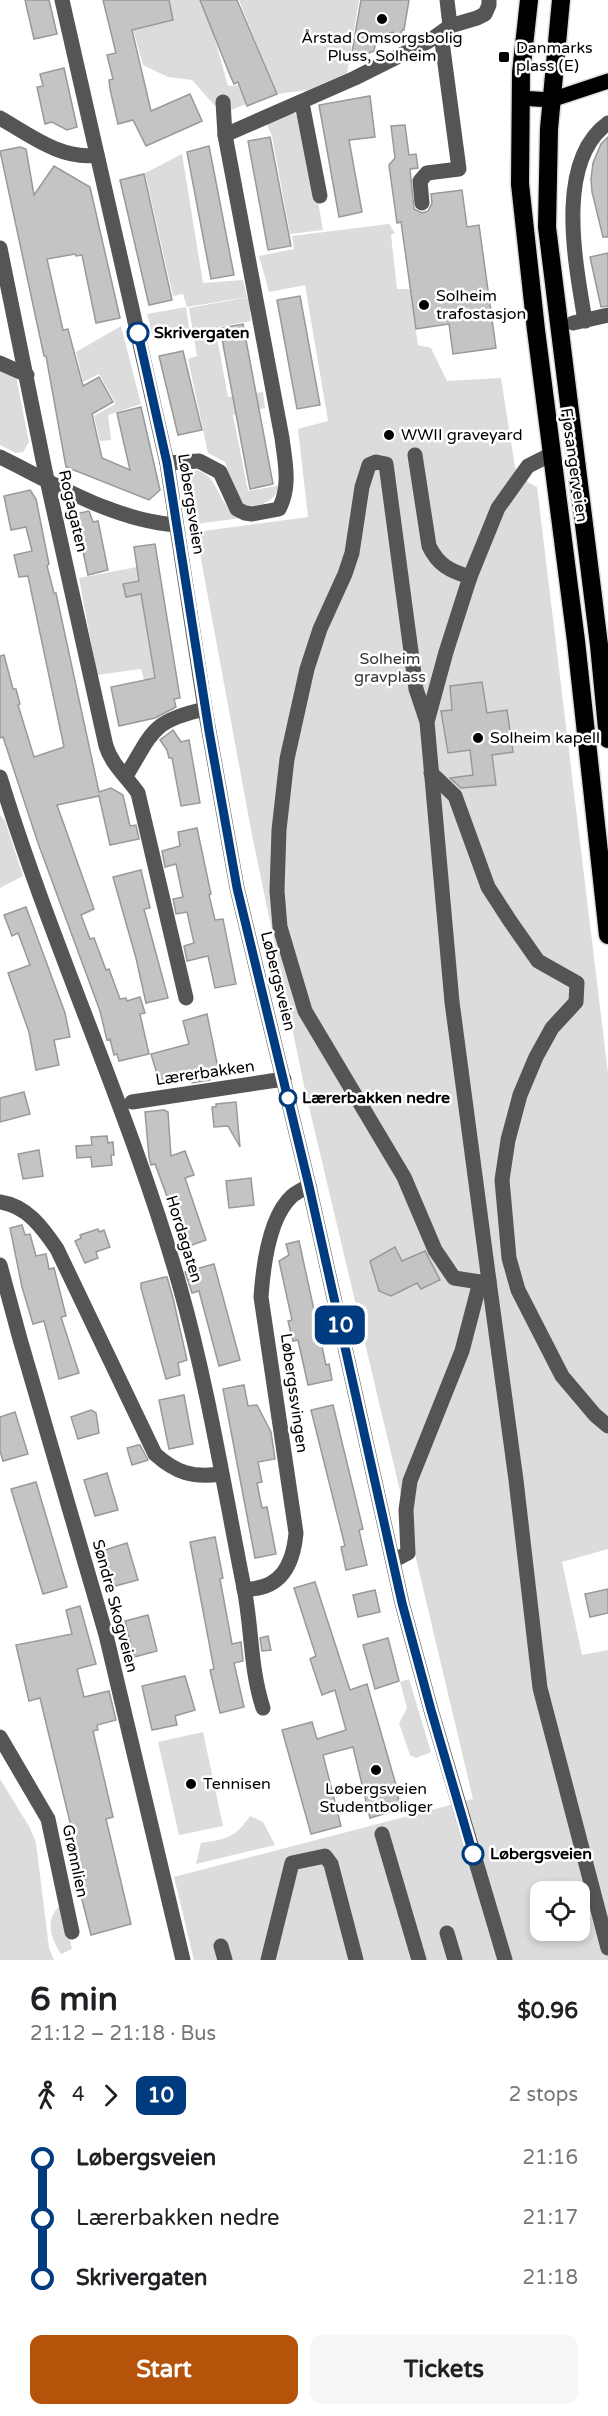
<!DOCTYPE html>
<html lang="en">
<head>
<meta charset="utf-8">
<style>
  :root { --surface:#fff; --page:#f6f6f6; --text:#202124; --muted:#757577; --accent:#b45309 }
  body { margin:0; font-family:"Varela Round",sans-serif; background:var(--page); color:var(--text); height:100vh; display:flex; flex-direction:column; font-size:22px; white-space:nowrap }
  * { box-sizing:border-box; margin:0 }
  p { font-size:20px; color:var(--muted) }
  .icon { flex:none; width:33px; height:33px; fill:none; stroke:currentColor; stroke-width:2; stroke-linecap:round; stroke-linejoin:round }
  .map { position:relative; height:1960px; overflow:hidden }
  .sheet { display:flex; flex-direction:column; background:var(--surface); flex:1 }
  .sheet>* { flex:none }
  .badge { padding:0 12px; border-radius:9px; font-size:21px; line-height:39px }
  .controls { position:absolute; left:530px; top:1881px; display:grid; gap:12px }
  .controls a { display:grid; place-items:center; width:60px; height:60px; border-radius:12px; background:var(--surface); box-shadow:0 3px 9px #0003; font-size:30px }
  .map>.badge { position:absolute; translate:-50% -50%; box-shadow:0 0 0 3px #fff }
  .legs { display:flex; align-items:center; gap:9px; height:66px; padding:0 30px; font-size:20px }
  .legs p { margin-inline-start:auto }
  .head { display:flex; align-items:center; justify-content:space-between; height:102px; padding:0 30px }
  h1 { font-size:33px; font-weight:700; line-height:45px }
  .button { display:flex; gap:12px; margin-top:auto; padding:12px 30px }
  .button a { flex:1; height:69px; border-radius:12px; background:var(--accent); color:#fff; font-size:24px; font-weight:700; line-height:69px; text-align:center }
  .button a+a { background:var(--page); color:var(--text) }
  ul { padding:0 30px; list-style:none }
  li { display:flex; align-items:center; gap:21px; height:60px; font-size:22px }
  li i { display:grid; place-items:center; width:9px; height:100%; margin:0 8px; background:currentColor }
  li i::after { content:''; width:15px; height:15px; margin:-8px; border:4px solid; border-radius:50%; background:var(--surface) }
  li p { margin-inline-start:auto }
  li:first-child i { background:linear-gradient(#0000 50%,currentColor 0) }
  li:last-child i { background:linear-gradient(currentColor 50%,#0000 0) }
  .map>svg:first-child { display:block }
  .green { fill:#dcdcdc; fill-rule:evenodd }
  .building { fill:#c4c4c4; stroke:#999; stroke-width:1.5 }
  .lines { fill:none; stroke-linecap:round; stroke-linejoin:round }
  .major-casing { stroke:#dbdbdb; stroke-width:18 }
  .highway-casing { stroke:#dbdbdb; stroke-width:21 }
  .minor { stroke:#555; stroke-width:15 }
  .major { stroke:#000; stroke-width:15 }
  .highway { stroke:#000; stroke-width:18 }
  .line-1-casing { stroke:#fff; stroke-width:14 }
  .line-1 { stroke:#003b80; stroke-width:9 }
  .poi-dot { fill:#000; stroke:#fff; stroke-width:2 }
  .stop-1-dot { fill:#fff; stroke:#003b80; stroke-width:3 }
  .labels { text-anchor:middle; dominant-baseline:central; stroke-width:5; stroke-linejoin:round; paint-order:stroke }
  .poi-label { font-size:16px; fill:#000; stroke:#fff; text-anchor:start }
  .stop-label { font-size:16px; font-weight:bold; fill:#000; stroke:#fff; text-anchor:start }
  .street-label { font-size:16px; fill:#000; stroke:#fff }
  .park-label { font-size:16px; fill:#333; stroke:#fff }
</style>
</head>
<body>
<div class="map">
<svg width="608" height="1960" viewBox="0 0 608 1960">
  <rect width="100%" height="100%" fill="#fff"/>
  <g class="green">
    <path d="M167,0H204L228,86L239,85L246,104L229,111L214,105L192,80L168,77L143,65L133,29L171,21Z"/>
    <path d="M239,0H359L347,73L309,90L277,94Z"/>
    <path d="M291,111L304,120L323,230L290,234L272,136L266,122Z"/>
    <path d="M182,154L203,283L243,280L247,297L187,307L183,294L173,296L145,173Z"/>
    <path d="M389,224L395,233L391,235L397,289H410L418,345L431,348L447,381L501,378L515,467L529,483L537,487L608,1073V1549L562,1562L582,1655L608,1650V1960H194L174,1877L473,1799L305,1090L252,835L196,532L308,517L298,429L328,421L305,285L269,292L259,256L294,249L292,236ZM540,1892H579V1930H540Z"/>
    <path d="M249,297L251,321L218,327L216,332L228,397L263,392L265,408L233,415L248,491L281,485C272,502 267,504 249,507L239,501L225,462L208,453L188,359L197,356L189,308Z"/>
    <path d="M186,307L190,334L152,333L147,314Z"/>
    <path d="M121,326L141,404L108,415L111,440L100,441L94,416L115,404V402L99,374L83,382L76,352Z"/>
    <path d="M0,366L16,376L29,442L23,452L16,453L0,445Z"/>
    <path d="M197,470C214,476 215,488 224,502C229,508 236,513 242,518L195,524L186,484L187,474Z"/>
    <path d="M137,567L155,681L145,683L141,669L97,675L79,578Z"/>
    <path d="M0,815L5,821L23,876L0,888Z"/>
    <path d="M409,1679L431,1752L416,1758L410,1755L399,1723L407,1708L400,1682Z"/>
    <path d="M203,1732L223,1826L179,1835L158,1742Z"/>
    <path d="M0,1779L30,1828L36,1843L49,1948L54,1960H0Z"/>
    <path d="M250,1816L263,1822L275,1845L196,1864L201,1843C226,1839 235,1838 250,1816Z"/>
    <path d="M62,1904L72,1949L61,1954C50,1937 44,1918 62,1904Z"/>
  </g>
  <g class="building">
    <path d="M25,0H49L57,34L34,39Z"/>
    <path d="M103,0H169L173,20L132,30L151,111L190,94L202,121L146,146L133,120L118,124L110,89L109,80L113,79L107,55L116,53Z"/>
    <path d="M200,0H237L277,94L247,106L238,82L234,84L230,75Z"/>
    <path d="M361,0H409L404,30H402L400,38L393,32L377,37L374,51L354,59L355,52H352Z"/>
    <path d="M64,68L77,127L67,130L52,122L45,124L37,87L43,86L40,74Z"/>
    <path d="M370,96L375,137L349,140L362,212L339,217L319,105Z"/>
    <path d="M405,125L409,155L416,154L418,168L410,169L414,209L422,213L428,211L432,203L431,194L462,190L467,227L479,225L496,348L453,354L449,324L416,329L401,222L397,223L389,165L395,158L391,126Z"/>
    <path d="M270,137L291,246L268,250L248,141Z"/>
    <path d="M608,137V237H603L592,192L591,179L593,163L601,144Z"/>
    <path d="M209,146L234,275L211,279L187,152Z"/>
    <path d="M20,147L26,149L34,195L54,166L90,187L120,318L96,323L82,255L76,256L75,254L47,259L63,330L68,329L83,386L99,377L113,402L92,414L102,458L130,470L117,413L141,407L160,490L149,500L66,467L46,356H44L0,151Z"/>
    <path d="M144,174L172,300L149,305L120,180Z"/>
    <path d="M608,253V306L601,307L590,257Z"/>
    <path d="M300,296L320,405L297,409L277,300Z"/>
    <path d="M243,324L273,484L250,489L220,328Z"/>
    <path d="M183,351L202,430L178,435L159,356Z"/>
    <path d="M30,490L36,499L49,564L47,566L54,593H56L99,792L111,788L123,795L130,826L136,825L139,839L110,845L99,796L57,805L94,909L81,915L90,939L94,938L106,970L109,969L120,999L126,998L127,1001L140,997L145,1013L140,1014L149,1054L119,1061L117,1054L114,1055L110,1039L107,1040L100,1011L38,843L3,737L0,738V656L4,655L13,689H16L20,704L18,705L34,757L64,747L28,576L19,577L14,555L32,551L26,527L11,530L4,496Z"/>
    <path d="M89,511L93,522L98,521L108,570L88,575L75,514Z"/>
    <path d="M155,544L180,698L174,699L176,707L155,718L119,726L111,687L155,678L141,594L126,597L123,584L139,581L134,547Z"/>
    <path d="M482,682L487,713L507,710L513,752L492,755L496,785L461,788L450,778L473,775L470,750L448,753L441,711L452,710L450,686Z"/>
    <path d="M173,730L181,742L189,740L200,803L181,806L172,758H169L167,750L160,740Z"/>
    <path d="M197,828L211,894L209,895L215,920L223,919L236,984L215,988L208,956L187,961L184,946L194,943L187,912L176,914L173,899L183,897L176,864L165,867L162,851L180,846L178,832Z"/>
    <path d="M141,870L150,908L144,909L168,998L146,1003L136,958L113,877Z"/>
    <path d="M26,907L65,1013L70,1037L54,1040L59,1065L36,1070L29,1032L8,973L30,965L18,933L12,936L4,915Z"/>
    <path d="M207,1014L218,1068L207,1070L210,1080L192,1083L190,1077L160,1084L151,1054L189,1044L183,1021Z"/>
    <path d="M24,1092L30,1114L0,1122V1098Z"/>
    <path d="M236,1102L240,1147L228,1126L214,1127L212,1107H216V1104Z"/>
    <path d="M164,1110L168,1112L171,1156L185,1151L194,1175L185,1178L206,1240L186,1247L171,1201L169,1202L155,1164L151,1165L149,1157L145,1112Z"/>
    <path d="M107,1136L108,1143L113,1142L114,1155H111L112,1165L92,1167L91,1157L77,1158L76,1146L92,1145L91,1137Z"/>
    <path d="M39,1150L43,1176L23,1179L18,1154Z"/>
    <path d="M251,1178L254,1205L229,1208L226,1181Z"/>
    <path d="M22,1225L25,1235L30,1234L36,1256L46,1254L49,1269L54,1268L66,1316L61,1317L79,1373L59,1379L44,1321L33,1324L22,1287L10,1228Z"/>
    <path d="M98,1229L99,1232L104,1230L110,1247L96,1252L98,1258L85,1263L75,1241L81,1238L80,1235Z"/>
    <path d="M299,1241L326,1365L329,1364L332,1380L308,1385L298,1340L293,1341L288,1321L292,1320L279,1261L289,1255L286,1244Z"/>
    <path d="M395,1247L402,1261L425,1251L440,1280L421,1289L417,1283L391,1296L379,1291L370,1261Z"/>
    <path d="M214,1264L240,1360L219,1366L199,1291L192,1293L185,1272Z"/>
    <path d="M165,1277H167L173,1298L187,1360L178,1363L180,1375L166,1379L141,1288V1283Z"/>
    <path d="M244,1385L248,1406L257,1405L271,1432L275,1459L258,1462L262,1482L257,1483L262,1508L267,1507L276,1554L255,1558L223,1389Z"/>
    <path d="M184,1395L193,1444L169,1449L159,1400Z"/>
    <path d="M333,1405L363,1529L359,1530L367,1565L346,1570L341,1547L345,1546L311,1410Z"/>
    <path d="M91,1410L96,1413L99,1433L78,1439L71,1417Z"/>
    <path d="M15,1412L28,1454L3,1461L0,1451V1417Z"/>
    <path d="M138,1445H140L148,1460L132,1465L127,1448Z"/>
    <path d="M107,1473L118,1510L95,1516L84,1480Z"/>
    <path d="M36,1482L67,1587L43,1594L11,1489Z"/>
    <path d="M215,1537L223,1578L220,1579L232,1644L241,1642L243,1661L234,1663L244,1707L220,1713L210,1670L214,1669L190,1542Z"/>
    <path d="M127,1543L138,1580L115,1586L106,1560H108L105,1550Z"/>
    <path d="M315,1582L350,1690L367,1684L396,1785H395L401,1809L370,1818L353,1747L323,1755L341,1826L311,1834L282,1730L312,1722L317,1739L346,1730L335,1690L322,1695L310,1659L316,1656L294,1588Z"/>
    <path d="M608,1589V1613L590,1617L585,1594Z"/>
    <path d="M375,1590L380,1612L358,1617L353,1595Z"/>
    <path d="M80,1606L96,1664L77,1669L84,1697L109,1691L116,1720L97,1725L98,1730L93,1731L113,1817L106,1819L131,1924L91,1935L68,1845L75,1843L40,1698L29,1701L16,1645L72,1634L66,1610Z"/>
    <path d="M148,1615L157,1651L134,1657L125,1621Z"/>
    <path d="M268,1636L271,1650L262,1651L260,1638Z"/>
    <path d="M388,1638L399,1681L375,1689L363,1645Z"/>
    <path d="M185,1676L195,1710L175,1716L177,1725L152,1730L142,1686Z"/>
  </g>
  <g class="lines">
    <defs>
      <path id="major" d="M520,98L551,100L608,81"/>
      <g id="highway">
        <path d="M529,0L521,73L520,184L536,330L576,641L608,935"/>
        <path d="M561,0L549,129L547,227L599,645L608,739"/>
      </g>
    </defs>
    <use href="#major" class="major-casing"/>
    <use href="#highway" class="highway-casing"/>
    <g class="minor">
      <path d="M62,0L167,463L205,709L237,888L309,1186L402,1603L431,1710L505,1960"/>
      <path d="M447,0L450,26"/>
      <path d="M302,103L320,196"/>
      <path d="M0,118C30,135 61,160 97,155"/>
      <path d="M225,135L355,78L429,41L450,26L477,18L485,14L489,5V0"/>
      <path d="M422,203L420,181L427,173L459,169L441,34"/>
      <path d="M0,248L47,480L106,746C112,765 127,777 138,793L186,998"/>
      <path d="M585,321C576,265 554,162 608,123"/>
      <path d="M573,323L608,315"/>
      <path d="M0,363L27,375"/>
      <path d="M415,455L429,546C438,565 450,571 470,577"/>
      <path d="M0,457C55,484 113,520 176,525"/>
      <path d="M167,463L199,461L220,472L237,509L245,513L252,514L279,509C291,486 285,462 282,438L225,135L223,102"/>
      <path d="M427,722L416,689L386,464L376,462L369,465L362,487L352,553L345,574L320,629L307,669L287,759L279,830L277,891L280,927L305,1011L404,1177L435,1250L454,1278L480,1282L489,1281L452,1002L427,722L446,652L470,577L498,508L528,466L552,454"/>
      <path d="M431,773L455,796L488,887L510,921L538,961L577,983L576,1002L552,1028L536,1057L520,1095L508,1140L502,1180L509,1258L518,1290L562,1376L595,1415L608,1426"/>
      <path d="M126,776C153,732 151,721 205,709"/>
      <path d="M0,777C53,950 131,1114 180,1287C208,1386 224,1488 244,1588C252,1628 250,1668 263,1708"/>
      <path d="M132,1102L284,1079"/>
      <path d="M0,1202C27,1206 42,1227 57,1249L155,1454C176,1473 193,1478 221,1474"/>
      <path d="M0,1265L20,1339L106,1635L183,1960"/>
      <path d="M489,1281L516,1480L540,1688L608,1948"/>
      <path d="M393,1561L408,1553L406,1510L410,1481L462,1351L480,1282"/>
      <path d="M244,1589C280,1590 293,1566 296,1533L261,1297C263,1268 269,1217 292,1196C297,1192 303,1189 309,1186"/>
      <path d="M0,1737L48,1819L72,1932"/>
      <path d="M382,1834L419,1960"/>
      <path d="M447,1933L455,1960"/>
      <path d="M221,1946L225,1960"/>
      <path d="M268,1960L292,1863L325,1856L331,1864L356,1960"/>
    </g>
    <use href="#major" class="major"/>
    <use href="#highway" class="highway"/>
  </g>
  <g class="lines">
    <defs>
      <path id="line-1" d="M138,333L167,463L209,731L237,888L309,1186L402,1603L431,1710L473,1854"/>
    </defs>
    <use href="#line-1" class="line-1-casing"/>
    <use href="#line-1" class="line-1"/>
  </g>
  <g class="poi-dot">
    <circle cx="382" cy="19" r="6"/>
    <rect x="498" y="51" width="12" height="12" rx="3"/>
    <circle cx="424" cy="305" r="6"/>
    <circle cx="389" cy="435" r="6"/>
    <circle cx="478" cy="738" r="6"/>
    <circle cx="376" cy="1770" r="6"/>
    <circle cx="191" cy="1784" r="6"/>
  </g>
  <g class="stop-1-dot">
    <circle cx="138" cy="333" r="10"/>
    <circle cx="288" cy="1098" r="8"/>
    <circle cx="473" cy="1854" r="10"/>
  </g>
  <g class="labels">
    <g class="poi-label">
      <text x="382" y="38" text-anchor="middle">Årstad Omsorgsbolig<tspan x="382" dy="18">Pluss, Solheim</tspan></text>
      <text x="516" y="48">Danmarks<tspan x="516" dy="18">plass (E)</tspan></text>
      <text x="436" y="296">Solheim<tspan x="436" dy="18">trafostasjon</tspan></text>
      <text x="401" y="435">WWII graveyard</text>
      <text x="490" y="738">Solheim kapell</text>
      <text x="203" y="1784">Tennisen</text>
      <text x="376" y="1789" text-anchor="middle">Løbergsveien<tspan x="376" dy="18">Studentboliger</tspan></text>
    </g>
    <g class="stop-label">
      <text x="154" y="333">Skrivergaten</text>
      <text x="302" y="1098">Lærerbakken nedre</text>
      <text x="490" y="1854">Løbergsveien</text>
    </g>
    <g class="street-label">
      <text transform="translate(574 465) rotate(82)">Fjøsangerveien</text>
      <text transform="translate(191 504) rotate(81)">Løbergsveien</text>
      <text transform="translate(73 511) rotate(77)">Rogagaten</text>
      <text transform="translate(278 981) rotate(76)">Løbergsveien</text>
      <text transform="translate(205 1073) rotate(-8)">Lærerbakken</text>
      <text transform="translate(184 1239) rotate(73)">Hordagaten</text>
      <text transform="translate(294 1393) rotate(82)">Løbergssvingen</text>
      <text transform="translate(115 1606) rotate(75)">Søndre Skogveien</text>
      <text transform="translate(75 1861) rotate(78)">Grønnlien</text>
    </g>
    <g class="park-label">
      <text x="390" y="659">Solheim<tspan x="390" dy="18">gravplass</tspan></text>
    </g>
  </g>
</svg>
<div class="controls">
<a><svg class="icon" aria-label="locate" viewBox="0 0 24 24"><circle cx="12" cy="12" r="6"/><path d="M12 2v4M12 18v4M2 12h4M18 12h4"/></svg></a>
</div>
<b class="badge" style="left:340px;top:1325px;background:#003b80;color:#fff">10</b>
</div>
<section class="sheet">
<div class="head"><div><h1>6 min</h1><p>21:12 – 21:18 · Bus</p></div><b>$0.96</b></div>
<div class="legs"><svg class="icon" aria-label="walk" viewBox="0 0 24 24"><circle cx="13" cy="4" r="2"/><path d="M13 8l-2 6 4 7M11 14l-3 7M7 12l3-4h3l4 4"/></svg>4<svg class="icon" aria-label="forward" viewBox="0 0 24 24"><path d="M9 5l7 7-7 7"/></svg><b class="badge" style="background:#003b80;color:#fff">10</b><p>2 stops</p></div>
<ul>
<li><i style="color:#003b80"></i><b>Løbergsveien</b><p>21:16</p></li>
<li><i style="color:#003b80"></i><span>Lærerbakken nedre</span><p>21:17</p></li>
<li><i style="color:#003b80"></i><b>Skrivergaten</b><p>21:18</p></li>
</ul>
<div class="button"><a>Start</a><a>Tickets</a></div>
</section>
</body>
</html>
